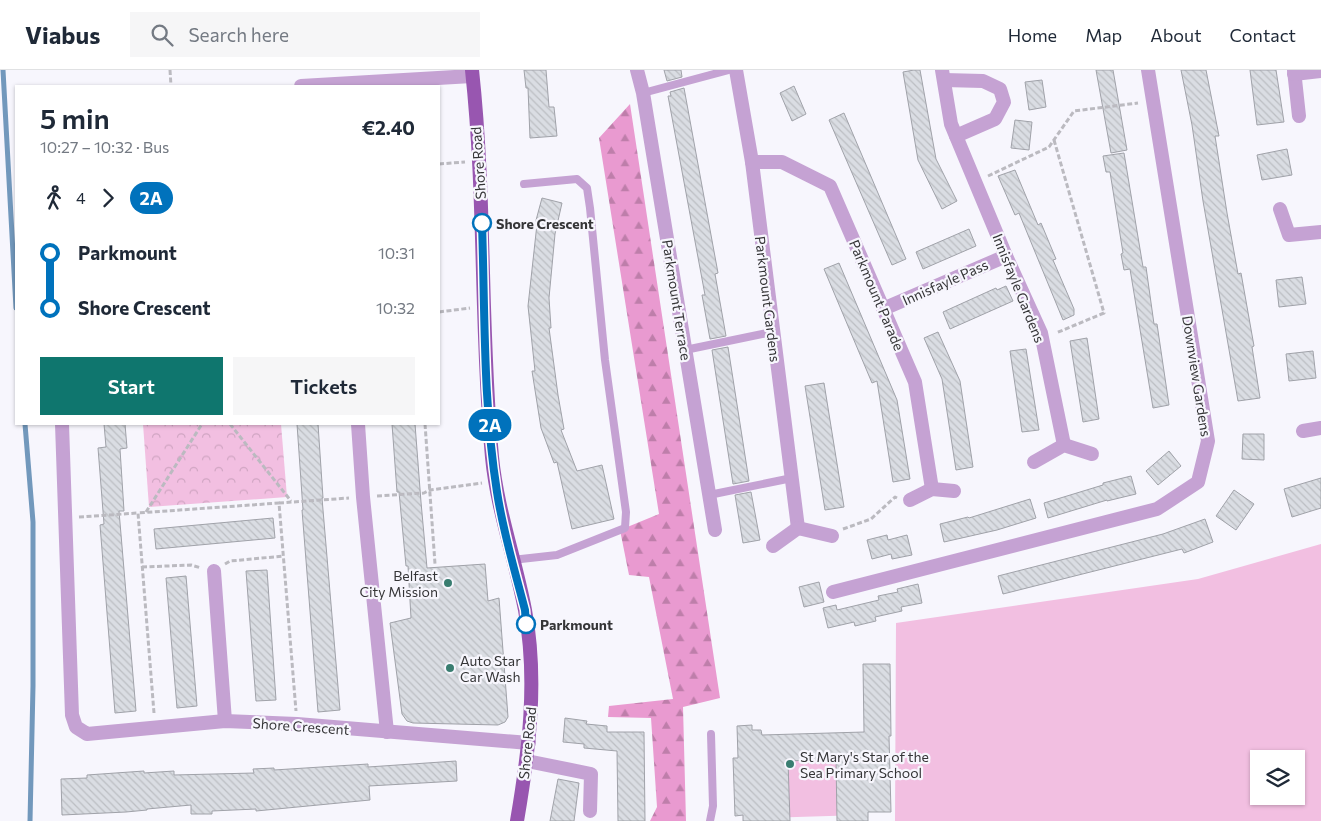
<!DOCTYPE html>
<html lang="en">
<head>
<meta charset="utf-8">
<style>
  :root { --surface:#fff; --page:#f6f6f7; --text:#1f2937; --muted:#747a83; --line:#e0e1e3; --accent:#0f766e }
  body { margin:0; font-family:Commissioner,sans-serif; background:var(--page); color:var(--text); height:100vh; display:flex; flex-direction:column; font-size:19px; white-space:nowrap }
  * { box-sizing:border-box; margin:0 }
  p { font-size:16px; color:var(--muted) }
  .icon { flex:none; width:28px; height:28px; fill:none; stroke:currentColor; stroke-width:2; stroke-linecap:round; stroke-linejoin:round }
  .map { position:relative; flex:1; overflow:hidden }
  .side { position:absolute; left:15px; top:15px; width:425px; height:340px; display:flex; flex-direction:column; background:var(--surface); border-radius:0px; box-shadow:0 1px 4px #0004 }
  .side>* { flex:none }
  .badge { padding:0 10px; border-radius:16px; font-size:18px; line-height:32px }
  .fabs { position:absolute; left:1250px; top:680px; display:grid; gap:10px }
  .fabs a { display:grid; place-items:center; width:55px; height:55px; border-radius:0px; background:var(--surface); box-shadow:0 1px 4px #0004; font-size:25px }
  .map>.badge { position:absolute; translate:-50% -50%; box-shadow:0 0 0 2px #fff }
  .legs { display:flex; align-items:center; gap:8px; height:55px; padding:0 25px; font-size:16px }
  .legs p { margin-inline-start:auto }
  .summary { display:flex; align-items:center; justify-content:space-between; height:85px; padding:0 25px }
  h1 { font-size:28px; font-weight:600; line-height:38px }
  .primary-button { display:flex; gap:10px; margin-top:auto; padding:10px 25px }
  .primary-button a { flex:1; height:58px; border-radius:0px; background:var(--accent); color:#fff; font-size:20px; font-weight:600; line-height:58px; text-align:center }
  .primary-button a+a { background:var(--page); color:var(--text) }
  ul { padding:0 25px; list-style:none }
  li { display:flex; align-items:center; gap:18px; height:55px; font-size:19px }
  li i { display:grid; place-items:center; width:8px; height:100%; margin:0 6px; background:currentColor }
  li i::after { content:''; width:12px; height:12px; margin:-6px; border:4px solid; border-radius:50%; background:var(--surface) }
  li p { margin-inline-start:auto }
  li:first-child i { background:linear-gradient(#0000 50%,currentColor 0) }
  li:last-child i { background:linear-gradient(currentColor 50%,#0000 0) }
  header { display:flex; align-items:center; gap:30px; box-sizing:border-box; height:70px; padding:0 25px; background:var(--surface); border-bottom:1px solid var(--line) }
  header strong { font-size:24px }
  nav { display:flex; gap:28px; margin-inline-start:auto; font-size:18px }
  .search { width:350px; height:45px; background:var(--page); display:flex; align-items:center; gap:12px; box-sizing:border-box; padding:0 18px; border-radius:0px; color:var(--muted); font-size:19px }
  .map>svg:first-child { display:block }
  .green { fill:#f2bfe1; fill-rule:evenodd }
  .forest { fill:url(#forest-firs) }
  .park { fill:url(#park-crowns) }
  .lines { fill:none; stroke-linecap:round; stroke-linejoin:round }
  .stream { stroke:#7298bc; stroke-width:5 }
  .building { fill:url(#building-back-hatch); stroke:#a0a2a9 }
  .path { stroke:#bbbac0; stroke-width:3; stroke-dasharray:5 2.5; stroke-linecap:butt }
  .service { stroke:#c5a2d3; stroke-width:8 }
  .minor { stroke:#c5a2d3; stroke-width:14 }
  .primary { stroke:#9856b0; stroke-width:14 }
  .line-1-casing { stroke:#fff; stroke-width:11 }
  .line-1 { stroke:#0072bc; stroke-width:8 }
  .stop-1-dot { fill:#fff; stroke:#0072bc; stroke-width:2.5 }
  .poi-dot { fill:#397d70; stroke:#f7f6fd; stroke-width:2 }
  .labels { text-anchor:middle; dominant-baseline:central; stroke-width:4.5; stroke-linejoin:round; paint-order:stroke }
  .street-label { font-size:14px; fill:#353537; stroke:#f7f6fd }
  .stop-label { font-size:14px; font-weight:bold; fill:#353537; stroke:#f7f6fd; text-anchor:start }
  .poi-label { font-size:14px; fill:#353537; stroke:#f7f6fd; text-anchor:start }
</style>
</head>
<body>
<header>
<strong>Viabus</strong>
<div class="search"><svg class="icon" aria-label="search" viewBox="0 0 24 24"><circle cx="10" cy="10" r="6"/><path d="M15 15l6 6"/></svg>Search here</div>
<nav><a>Home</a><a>Map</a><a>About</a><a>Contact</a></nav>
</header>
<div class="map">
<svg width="1321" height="751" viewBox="0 0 1321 751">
  <defs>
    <pattern id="forest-firs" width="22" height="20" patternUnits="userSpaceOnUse" patternTransform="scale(1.25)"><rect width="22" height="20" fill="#e99ad0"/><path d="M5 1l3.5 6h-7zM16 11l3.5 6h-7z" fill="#be7eaa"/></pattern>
    <pattern id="park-crowns" width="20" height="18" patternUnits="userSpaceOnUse" patternTransform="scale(1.25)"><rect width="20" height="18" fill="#f2bfe1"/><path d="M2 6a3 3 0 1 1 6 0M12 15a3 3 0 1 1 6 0" fill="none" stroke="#d0a5c2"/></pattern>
    <pattern id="building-back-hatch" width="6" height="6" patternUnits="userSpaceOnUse" patternTransform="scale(1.25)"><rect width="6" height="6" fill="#dadde3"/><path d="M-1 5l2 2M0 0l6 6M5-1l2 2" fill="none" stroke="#bcbec3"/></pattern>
  </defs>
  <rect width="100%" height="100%" fill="#f7f6fd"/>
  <g class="green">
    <path d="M1321,474V751H895L896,553L1198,509ZM1259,689H1296V726H1259Z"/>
    <path d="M859,688L862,745L764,748L765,691Z"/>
  </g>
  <path class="forest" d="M630,34L720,628L683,637L686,751H650L657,737L651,648L608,647L609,636L673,629L649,507L629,505L620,460L659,444L599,68Z"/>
  <path class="park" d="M143,354H281L287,427L149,437Z"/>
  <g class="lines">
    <g class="stream">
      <path d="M3,0L16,238"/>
      <path d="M25,354L33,452V616L30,751"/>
    </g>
  </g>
  <g class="building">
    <path d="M524,0H546L549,37H554L557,66L530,68L528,18H526Z"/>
    <path d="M664,0H681L682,7L667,11Z"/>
    <path d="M914,0H920L936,89L957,131L942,139L918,90L903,2Z"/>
    <path d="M1096,0H1113L1127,80L1111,83Z"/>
    <path d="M1181,0H1206L1219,66H1215L1227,143L1238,204L1241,203L1254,276L1252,277L1260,328L1238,331L1203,131L1192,55Z"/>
    <path d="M1250,0H1276L1284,52L1257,55Z"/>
    <path d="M1042,10L1046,37L1029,40L1025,12Z"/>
    <path d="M794,16L806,44L792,51L780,23Z"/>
    <path d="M684,18L718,203L715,204L726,266L710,269L702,225H705L668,26H671L670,22Z"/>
    <path d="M844,43L906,189L892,195L829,50Z"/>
    <path d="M1015,50L1032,52L1029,80L1011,78Z"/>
    <path d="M1287,79L1292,105L1262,110L1257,85Z"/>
    <path d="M1124,83L1143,197H1146L1154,254H1157L1169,335L1153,338L1130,199L1124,200L1121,184L1123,183L1110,102H1106L1103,86Z"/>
    <path d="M1015,100L1038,155L1041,153L1056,189L1053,190L1074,239V245L1063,250L1019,143L1015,145L998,106Z"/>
    <path d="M542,128L562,133L555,164L549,228L551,258H549L558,325L564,359L561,360L577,401L602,395L614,449L572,459L557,392L554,393L541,358L532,301H535L528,236L537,154H535Z"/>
    <path d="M969,159L976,176L923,199L916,182Z"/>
    <path d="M839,193L897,330L910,409L893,412L877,311L872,313L824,199Z"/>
    <path d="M1302,207L1306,234L1279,237L1276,210Z"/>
    <path d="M1006,216L1013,231L950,259L943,242L996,218L997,220Z"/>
    <path d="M938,262L960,311L973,397L956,400L942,309L924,268Z"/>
    <path d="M1087,268L1099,349L1083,352L1070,271Z"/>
    <path d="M728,277L749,411L733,414L712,280Z"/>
    <path d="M1026,279L1039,360L1022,362L1010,281Z"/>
    <path d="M1313,281L1316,308L1289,311L1286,284Z"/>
    <path d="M824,313L844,437L825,440L805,316Z"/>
    <path d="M104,354H125L127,378L120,379L124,441H119L136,641L115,643L100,455L104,454L98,378L106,377Z"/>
    <path d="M297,354H318L323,428H322L340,640L318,642L302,440H303Z"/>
    <path d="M392,354H415L421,432L427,498L485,494L488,531L499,528L508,647L505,652L498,655L413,653L407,651L402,644L390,553L411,548L408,496H406L399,422H397Z"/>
    <path d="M1243,364H1264V390L1242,389Z"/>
    <path d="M1169,381L1181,396L1158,415L1146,401Z"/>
    <path d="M1131,406L1136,424L1107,431V430L1048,448L1044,433L1103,415V413Z"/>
    <path d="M1321,408V438L1292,447L1284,419Z"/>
    <path d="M1234,420L1254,434L1236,460L1216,446Z"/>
    <path d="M751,422L760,470L743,473L735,425Z"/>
    <path d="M1030,429L1036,448L997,460L944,472L940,454L968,447L969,448Z"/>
    <path d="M273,448L275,468L156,479L154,459Z"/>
    <path d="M1205,449L1213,472L1184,483L1182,479L1003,524L998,506L1163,464Z"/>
    <path d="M887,465L888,470L907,465L912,485L892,489L891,484L872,489L867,470Z"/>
    <path d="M267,500L276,630L256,631L246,501Z"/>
    <path d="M186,506L197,636L177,638L166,508Z"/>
    <path d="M819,512L824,532L804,537L799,517Z"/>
    <path d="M918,514L922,533L901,537L902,541L875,547L876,551L855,556L854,552L828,558L823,538L836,535L837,540L879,530L878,526L898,522L897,519Z"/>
    <path d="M863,594H890L891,666H889L891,742H868V751H837L836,689L788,691L790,751H743V745L735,746L733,688H738L737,656L752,655V660H761L762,665L864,662Z"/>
    <path d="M565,648L587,651L586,654L607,656V662H644L645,751H618L617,681L584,678V674L563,672Z"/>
    <path d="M456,691L457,711L369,716L370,730L256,741V739L212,741V744H191V735L147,739V740L126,742L62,745L61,709L87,708V705L144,701V703L174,701V705L254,703L253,699L274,698V700L368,694V697Z"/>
    <path d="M558,709L579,713L574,751H550Z"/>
  </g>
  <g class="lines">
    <g class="path">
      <path d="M170,0L171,16"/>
      <path d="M1054,70L1104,243L1056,263"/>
      <path d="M439,94L465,92"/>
      <path d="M988,106L1049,77L1074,41L1138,33"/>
      <path d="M439,242L470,238"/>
      <path d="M230,354L291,431"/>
      <path d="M425,354L435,494"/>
      <path d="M377,426L424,423L430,420L482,413"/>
      <path d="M279,433L349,428"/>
      <path d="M146,442L202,354"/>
      <path d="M79,447L138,443"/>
      <path d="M843,459L871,449L895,427L897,428"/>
      <path d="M225,494L230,491L284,486"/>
      <path d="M142,497L191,495L201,498"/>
      <path d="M154,643L138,443L279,433L296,641"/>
    </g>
    <g class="service">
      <path d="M643,23L729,0"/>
      <path d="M685,280L772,262"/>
      <path d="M709,425L792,408"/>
      <path d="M512,490L557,485L625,458L626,442L605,290L590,138L587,118L577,109L524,114"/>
      <path d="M710,751L713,736L711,664"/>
    </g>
    <g class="minor">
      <path d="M637,0L643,23L715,460"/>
      <path d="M736,0L752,92L798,458"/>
      <path d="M942,0L951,54L1006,186L1041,263L1064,375"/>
      <path d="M1294,0L1299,46"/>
      <path d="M1294,4L1321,1"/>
      <path d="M944,10L983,11L1000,19L1004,32L995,49L956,66"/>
      <path d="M301,16L472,6"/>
      <path d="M752,92H782L830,116L915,312L932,419"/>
      <path d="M1280,139L1289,165L1321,162"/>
      <path d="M883,239L1006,186"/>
      <path d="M62,354L72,645L76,657L87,664L225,651L297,654L529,673"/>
      <path d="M358,354L363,427L387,662"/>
      <path d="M1303,361L1321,358"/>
      <path d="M1034,392L1064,375L1092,384"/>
      <path d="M910,430L932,419L954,421"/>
      <path d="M773,476L798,458L832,466"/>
      <path d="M214,501L225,651"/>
      <path d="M833,522L1157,439L1198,412L1208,371L1148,0"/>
      <path d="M527,691L591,704L590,741"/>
    </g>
    <path class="primary" d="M472,0C486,129 480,258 492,387C497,439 515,488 525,540C538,610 529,681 517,751"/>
  </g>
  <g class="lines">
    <defs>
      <path id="line-1" d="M482,153C485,243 483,334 497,422C503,462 515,501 525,540L526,554"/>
    </defs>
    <use href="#line-1" class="line-1-casing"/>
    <use href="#line-1" class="line-1"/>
  </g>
  <g class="stop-1-dot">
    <circle cx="482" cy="153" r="9"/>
    <circle cx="526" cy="554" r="9"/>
  </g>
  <g class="poi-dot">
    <circle cx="448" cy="513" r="5"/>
    <circle cx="450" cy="598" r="5"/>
    <circle cx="790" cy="694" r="5"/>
  </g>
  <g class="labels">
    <g class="street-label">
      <text transform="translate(478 93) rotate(-94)">Shore Road</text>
      <text transform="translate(945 212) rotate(-24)">Innisfayle Pass</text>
      <text transform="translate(1019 218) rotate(68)">Innisfayle Gardens</text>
      <text transform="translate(877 225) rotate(67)">Parkmount Parade</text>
      <text transform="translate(768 229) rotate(83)">Parkmount Gardens</text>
      <text transform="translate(677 230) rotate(81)">Parkmount Terrace</text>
      <text transform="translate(1197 306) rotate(81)">Downview Gardens</text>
      <text transform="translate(301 656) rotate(4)">Shore Crescent</text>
      <text transform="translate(527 673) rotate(-84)">Shore Road</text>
    </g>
    <g class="stop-label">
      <text x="496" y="153">Shore Crescent</text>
      <text x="540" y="554">Parkmount</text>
    </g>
    <g class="poi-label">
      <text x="438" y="505" text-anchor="end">Belfast<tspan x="438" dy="16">City Mission</tspan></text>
      <text x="460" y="590">Auto Star<tspan x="460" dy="16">Car Wash</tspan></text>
      <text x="800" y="686">St Mary's Star of the<tspan x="800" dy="16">Sea Primary School</tspan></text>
    </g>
  </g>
</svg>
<div class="fabs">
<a><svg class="icon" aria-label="layers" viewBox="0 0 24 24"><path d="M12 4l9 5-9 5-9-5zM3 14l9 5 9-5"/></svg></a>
</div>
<b class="badge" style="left:490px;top:355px;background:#0072bc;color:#fff">2A</b>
<section class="side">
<div class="summary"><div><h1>5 min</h1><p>10:27 – 10:32 · Bus</p></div><b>€2.40</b></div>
<div class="legs"><svg class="icon" aria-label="walk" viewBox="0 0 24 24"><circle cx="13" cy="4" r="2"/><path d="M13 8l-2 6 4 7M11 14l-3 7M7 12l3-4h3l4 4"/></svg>4<svg class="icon" aria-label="forward" viewBox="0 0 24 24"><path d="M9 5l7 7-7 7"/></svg><b class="badge" style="background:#0072bc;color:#fff">2A</b></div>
<ul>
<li><i style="color:#0072bc"></i><b>Parkmount</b><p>10:31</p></li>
<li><i style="color:#0072bc"></i><b>Shore Crescent</b><p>10:32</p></li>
</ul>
<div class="primary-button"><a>Start</a><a>Tickets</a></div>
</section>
</div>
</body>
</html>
